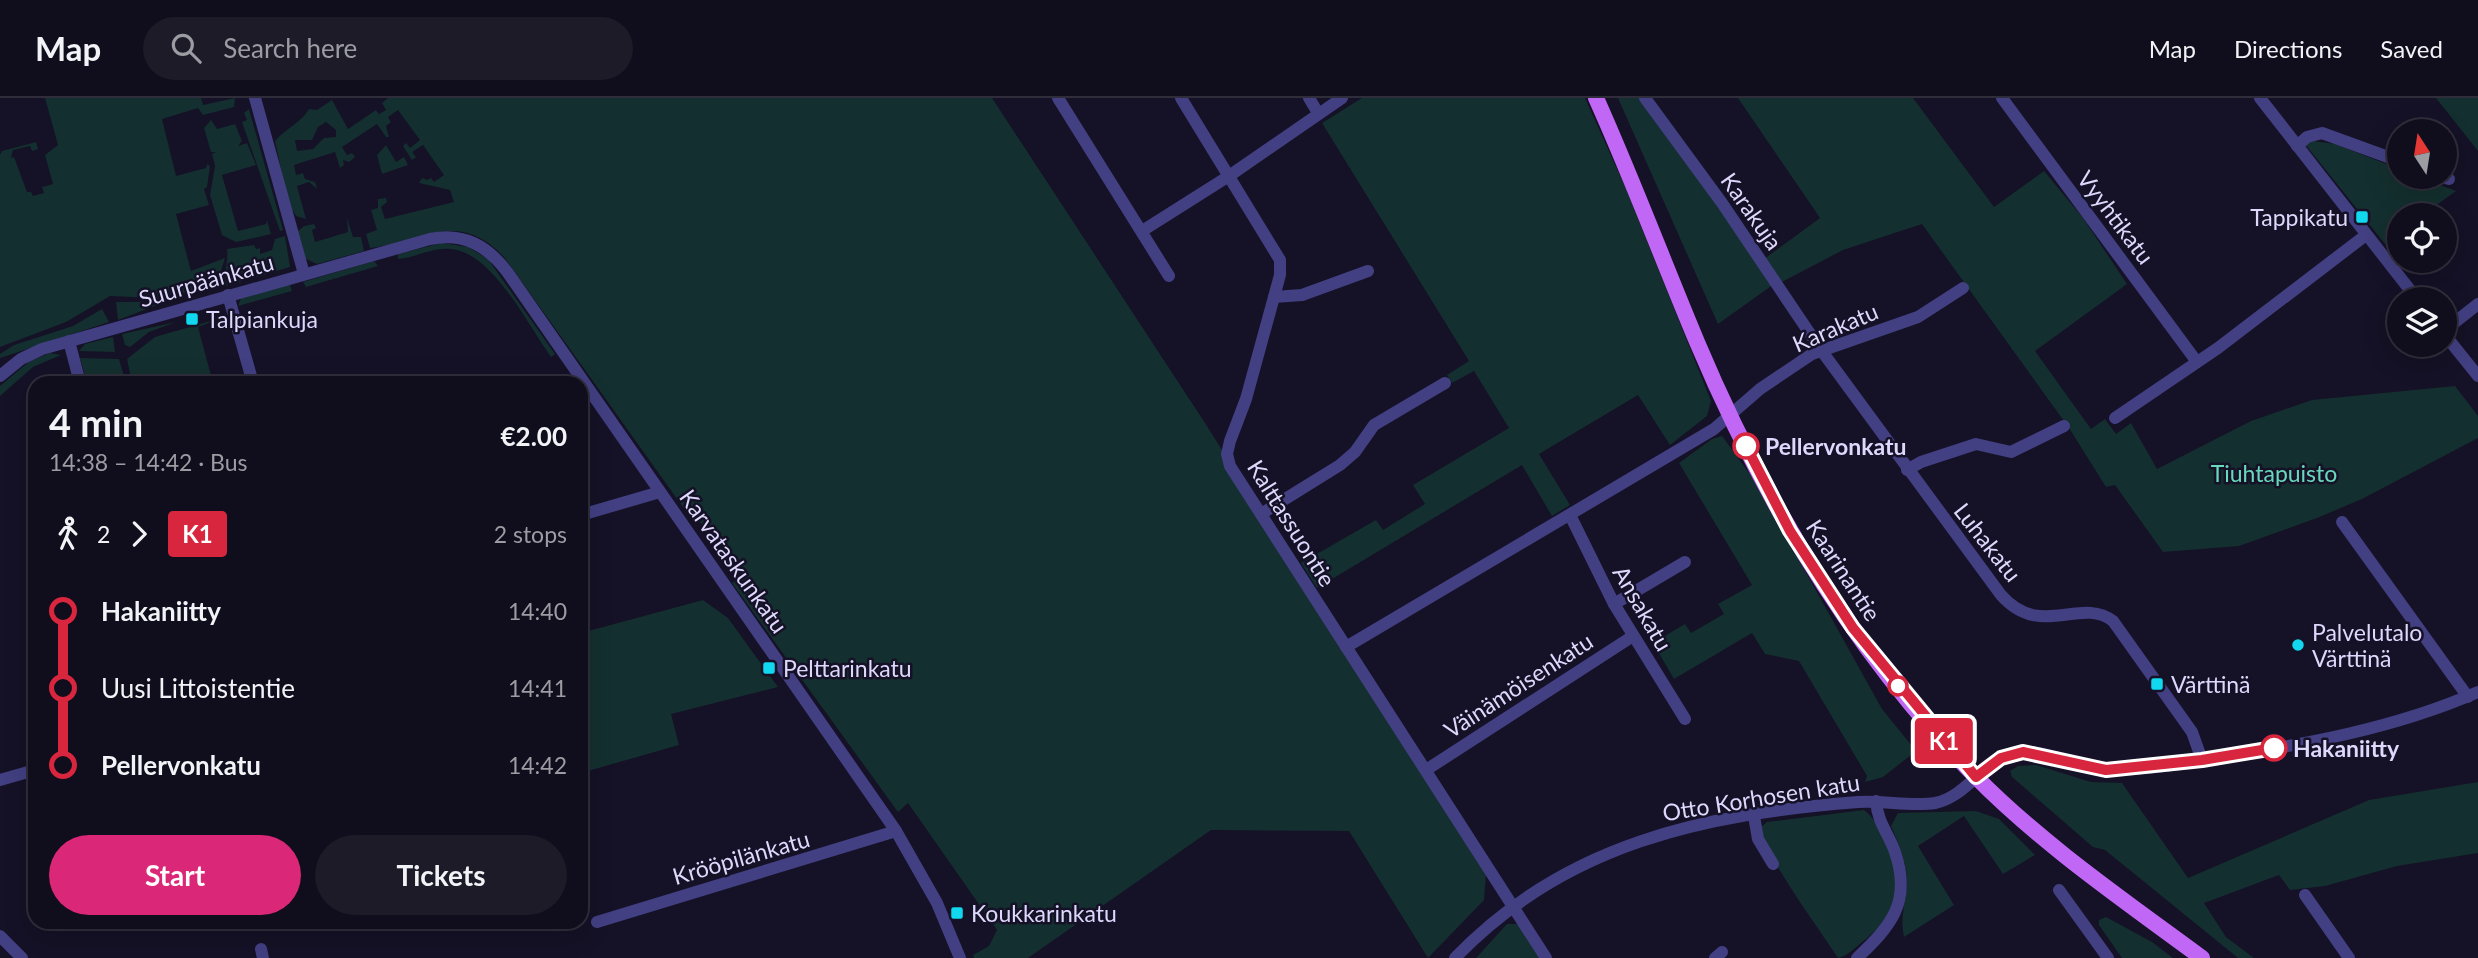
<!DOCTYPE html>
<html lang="en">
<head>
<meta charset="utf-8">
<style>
  :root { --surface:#100d1c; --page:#1e1b29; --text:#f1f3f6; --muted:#9c9ca3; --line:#302d3b; --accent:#db2777 }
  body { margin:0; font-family:Lato,sans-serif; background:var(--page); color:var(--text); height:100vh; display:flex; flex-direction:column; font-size:26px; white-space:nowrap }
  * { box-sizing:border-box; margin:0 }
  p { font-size:23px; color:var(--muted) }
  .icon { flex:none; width:38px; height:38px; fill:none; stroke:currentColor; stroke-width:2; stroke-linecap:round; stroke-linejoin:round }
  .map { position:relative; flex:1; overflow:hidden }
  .details { position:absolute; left:28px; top:278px; width:560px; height:553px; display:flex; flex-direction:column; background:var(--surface); border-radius:21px; box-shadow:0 7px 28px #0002,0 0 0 2px var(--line) }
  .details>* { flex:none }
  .badge { padding:0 14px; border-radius:5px; font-size:24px; line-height:46px }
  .needle { width:46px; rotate:348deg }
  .fabs { position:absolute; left:2387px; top:21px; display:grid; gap:14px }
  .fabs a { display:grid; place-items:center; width:70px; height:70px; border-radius:50%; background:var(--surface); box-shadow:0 7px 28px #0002,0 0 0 2px var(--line); font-size:35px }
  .map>.badge { position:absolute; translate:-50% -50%; box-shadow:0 0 0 4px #fff }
  .legs { display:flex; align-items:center; gap:10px; height:77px; padding:0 21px; font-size:23px }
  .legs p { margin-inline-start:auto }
  .head { display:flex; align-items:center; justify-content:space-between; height:119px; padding:0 21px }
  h1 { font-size:38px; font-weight:700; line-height:52px }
  .cta { display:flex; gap:14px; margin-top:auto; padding:14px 21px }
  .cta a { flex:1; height:80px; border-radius:42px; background:var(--accent); color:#fff; font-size:28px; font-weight:700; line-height:80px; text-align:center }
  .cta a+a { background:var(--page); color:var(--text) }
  ul { padding:0 21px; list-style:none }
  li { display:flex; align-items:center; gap:24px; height:77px; font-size:26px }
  li i { display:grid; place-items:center; width:10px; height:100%; margin:0 9px; background:currentColor }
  li i::after { content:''; width:18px; height:18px; margin:-9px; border:5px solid; border-radius:50%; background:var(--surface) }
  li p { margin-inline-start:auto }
  li:first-child i { background:linear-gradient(#0000 50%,currentColor 0) }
  li:last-child i { background:linear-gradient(currentColor 50%,#0000 0) }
  header { display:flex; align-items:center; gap:42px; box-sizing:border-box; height:98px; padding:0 35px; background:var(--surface); border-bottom:2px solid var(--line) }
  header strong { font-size:33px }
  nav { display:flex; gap:38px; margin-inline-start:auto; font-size:24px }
  .search { width:490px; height:63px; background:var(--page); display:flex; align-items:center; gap:18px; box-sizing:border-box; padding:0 24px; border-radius:38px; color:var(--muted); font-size:26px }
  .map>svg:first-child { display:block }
  .green { fill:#142f2f; fill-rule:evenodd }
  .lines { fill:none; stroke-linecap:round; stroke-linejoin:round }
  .minor { stroke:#423f82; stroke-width:12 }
  .major { stroke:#c167f5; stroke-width:16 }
  .line-1-casing { stroke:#fff; stroke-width:16 }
  .line-1 { stroke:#d7263d; stroke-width:10 }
  .poi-dot { fill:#11d8ef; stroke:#151126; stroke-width:2.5 }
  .stop-1-dot { fill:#fff; stroke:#d7263d; stroke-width:3.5 }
  .labels { text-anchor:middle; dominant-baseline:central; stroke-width:5; stroke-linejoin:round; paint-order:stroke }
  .street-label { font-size:23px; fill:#ddd8fc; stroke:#151126 }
  .poi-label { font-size:23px; fill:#ddd8fc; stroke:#151126; text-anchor:start }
  .stop-label { font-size:23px; font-weight:bold; fill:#ddd8fc; stroke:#151126; text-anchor:start }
  .park-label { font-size:23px; fill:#68d8bd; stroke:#151126 }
</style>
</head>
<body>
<header>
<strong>Map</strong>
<div class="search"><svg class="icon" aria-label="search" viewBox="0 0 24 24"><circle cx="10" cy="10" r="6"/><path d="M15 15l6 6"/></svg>Search here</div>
<nav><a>Map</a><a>Directions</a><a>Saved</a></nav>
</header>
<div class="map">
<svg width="2478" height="860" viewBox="0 0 2478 860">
  <rect width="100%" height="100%" fill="#151126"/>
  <g class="green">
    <path d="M45,0H201L203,7L235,0L234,9L203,17L198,10L162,21L176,78L206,70L207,66L210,68L207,89L204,91L209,107L176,116L191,173L225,160L220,176L223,188L156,200L110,198L66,224L0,249V57L2,53L36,44L38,51L32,53L30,48L13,52L11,60L14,59L27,94H31L33,98L44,95L42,89L53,86L45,57L58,47Z"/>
    <path d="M388,0H992L1207,328L1486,776L1484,802L1428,860L1349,733L1211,732L1028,860H974L973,857L989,848L997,832L908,705L898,714L732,485L744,476L740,469L688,411L685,412L504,159C458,110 422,144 370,150L366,136L377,132L371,112L378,110V101L386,100L387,104L381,109L385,121L454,104L450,92L419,85L422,80L427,82L431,80L434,84L444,77L423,47L412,54L416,59L412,62L403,48L406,45L410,50L420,42L398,12L388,19L391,24L386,28L389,39H386L377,26L342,49L347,57L352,55L355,59L349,64L343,62L344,67L340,70L335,54L294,67L296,77L303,75L305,81L315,84L317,91L309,84L297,88L306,121L296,118L288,104L275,43C285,31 302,24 309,11L317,12L332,2L348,31L376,12L379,16L386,12L382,5ZM326,24L336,32V39L324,40L313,51L297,53L295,42H312L318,29Z"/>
    <path d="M1362,0H1585L1627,93L1711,303L1707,318L1670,347L1638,297L1539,356L1570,407L1552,418L1522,367L1317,490L1301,465L1376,422L1383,432L1425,406L1413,387L1509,330L1474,273L1452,285L1447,277L1469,263L1322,25Z"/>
    <path d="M1618,0H1643L1774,186L1718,226Z"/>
    <path d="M1738,0H1913L1994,109L2044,73L2083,120L2127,186L2035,253L2091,331L2105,321L2116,336L2131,325L2157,371L2251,323L2312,302L2455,288L2478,318V340L2362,401L2317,420L2239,448L2163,454L2115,387L2106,389L2069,330L1922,126L1843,152L1780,185L1764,161L1820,120Z"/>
    <path d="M2436,0H2478V53Z"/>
    <path d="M249,11L283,132L280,133L242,24L247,22L244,15Z"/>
    <path d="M211,22L217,31L235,26L242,43L238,48L247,45L256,67L222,77L238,133L266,126L267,122L271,136L236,144L222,137L210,97L215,68L212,56L216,54H211L204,30Z"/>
    <path d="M2313,43L2335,46L2399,71V79H2419L2456,93L2423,117H2399V135L2385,146L2305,46Z"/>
    <path d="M386,47L396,64L404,59L408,67L382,76L377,57Z"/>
    <path d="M347,120L353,139H361L364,153L317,166L302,159L296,135L304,128L314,126L316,130L312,132L315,144L348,134Z"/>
    <path d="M285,138L290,169L226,188C223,173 229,164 227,151L254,147L256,151L260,150V156L272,152L275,141Z"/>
    <path d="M442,145L468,149L488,161L555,256L551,259C528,227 492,154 451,151C432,149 415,160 398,161V156Z"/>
    <path d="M374,163L378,168L306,189L303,184Z"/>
    <path d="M290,186L292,193L238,208L241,200Z"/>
    <path d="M156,204L157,207L118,222L116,204Z"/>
    <path d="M102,211L109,224L0,260V256L14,247L73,228Z"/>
    <path d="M228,218L198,229L213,285H132L127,261L155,239Z"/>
    <path d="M176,224L149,234L130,249L125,247L122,236Z"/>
    <path d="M113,239L115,254L79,253L85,246Z"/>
    <path d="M50,255L61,257L33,269L0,298V288L30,263Z"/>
    <path d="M80,260L119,261L126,285H87Z"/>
    <path d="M1722,338L1755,383L1882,611L1916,653L1883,679L1865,684L1867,678L1799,563L1765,556L1752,535L1674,581L1653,545L1685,526L1691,535L1724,516L1718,506L1752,487L1679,365L1712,341Z"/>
    <path d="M703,502L728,520L778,589L671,616L679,647L581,675V535Z"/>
    <path d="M2036,667L2091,684L2122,685L2188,780L2369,702L2478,684V755L2397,768L2325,788L2290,792L2279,777L2204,805L2226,839L2254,860H2238L2105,752L2093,749L2012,679L2010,673L2018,668Z"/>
    <path d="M1864,712C1883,725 1902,779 1895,803C1890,821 1875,834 1861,845C1854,851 1847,858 1838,860C1824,838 1759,749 1760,730L1767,724Z"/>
    <path d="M1976,713L1999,721L2035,757L2003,776L1964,718L1918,748L1954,807L1904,839C1900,820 1905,807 1907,788C1908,767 1899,747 1891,728L1898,715Z"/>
    <path d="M2106,819L2152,844L2173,860H2122L2099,827V822Z"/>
    <path d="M1507,826H1518L1539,860H1476Z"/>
  </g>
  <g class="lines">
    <g class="minor">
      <path d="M255,0L304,176"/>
      <path d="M1058,0L1169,178"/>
      <path d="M1181,0L1280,162V177L1246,301L1230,343L1227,356L1230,368L1546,860"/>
      <path d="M1309,0L1318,15"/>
      <path d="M1645,0L1722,105L1821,252L2001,497C2041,542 2080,498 2113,523L2192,634L2202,662"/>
      <path d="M2002,0L2197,264"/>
      <path d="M2260,0L2417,201"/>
      <path d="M2297,48L2307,39L2322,35L2399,63"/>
      <path d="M2442,79L2449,81"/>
      <path d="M1142,133L1229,78L1342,0"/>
      <path d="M228,197L253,285"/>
      <path d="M1274,199L1302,197L1368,173"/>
      <path d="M2445,232L2478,206"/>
      <path d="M2445,237L2478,278"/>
      <path d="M69,243L80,285"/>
      <path d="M0,278L21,261L42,251L430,141C464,134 488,148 508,175L896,733L937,805L960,860"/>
      <path d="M2115,320L2218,250L2366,137"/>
      <path d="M1907,372L1921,364L1976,346L2011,354L2064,328"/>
      <path d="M1261,416L1340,367L1355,354L1374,327L1445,285"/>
      <path d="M581,417L660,394"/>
      <path d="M1570,417L1614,506L1685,621"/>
      <path d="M2342,424L2468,599"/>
      <path d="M1614,506L1685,464"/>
      <path d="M1346,549L1714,331L1760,291L1812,256L1918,219L1963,190"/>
      <path d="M1426,672L1633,538"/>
      <path d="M0,682L35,672"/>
      <path d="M1754,718L1758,741L1773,766"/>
      <path d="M2059,792L2108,860"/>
      <path d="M2305,797L2349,860"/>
      <path d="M597,824L896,733"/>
      <path d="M0,838L22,860"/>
      <path d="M261,851L263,860"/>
      <path d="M1455,860C1565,745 1705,716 1858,704C1884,702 1910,709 1935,705C1970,698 1986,655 2024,654C2051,653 2076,670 2104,671C2141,673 2182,666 2218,660C2306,646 2396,630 2478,594"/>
      <path d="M1715,860L1722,854"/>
      <path d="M1857,860C1891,828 1912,804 1895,754C1888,734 1878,726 1876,703"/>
    </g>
    <path class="major" d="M1596,0C1632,80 1663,163 1697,244C1764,403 1854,554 1975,678C2043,747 2125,803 2202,860"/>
  </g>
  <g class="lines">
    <defs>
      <path id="line-1" d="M1746,348L1790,433L1853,530L1976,679L2001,660L2023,654L2106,672L2202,662L2274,650"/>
    </defs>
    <use href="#line-1" class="line-1-casing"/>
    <use href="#line-1" class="line-1"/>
  </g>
  <g class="poi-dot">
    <rect x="2355" y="112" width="14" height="14" rx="3.5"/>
    <rect x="185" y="214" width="14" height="14" rx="3.5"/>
    <circle cx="2298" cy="547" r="7"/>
    <rect x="762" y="563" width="14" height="14" rx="3.5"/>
    <rect x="2150" y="579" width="14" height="14" rx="3.5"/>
    <rect x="950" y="808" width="14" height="14" rx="3.5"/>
  </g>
  <g class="stop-1-dot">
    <circle cx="1746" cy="348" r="12"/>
    <circle cx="1898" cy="588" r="9"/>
    <circle cx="2274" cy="650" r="12"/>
  </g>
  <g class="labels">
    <g class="street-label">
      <text transform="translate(1752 113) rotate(55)">Karakuja</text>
      <text transform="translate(2116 119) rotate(53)">Vyyhtikatu</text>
      <text transform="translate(206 182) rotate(-16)">Suurpäänkatu</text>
      <text transform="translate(1835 229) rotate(-23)">Karakatu</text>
      <text transform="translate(1292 425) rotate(58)">Kalttassuontie</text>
      <text transform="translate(1988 444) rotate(52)">Luhakatu</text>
      <text transform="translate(734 463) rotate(55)">Karvataskunkatu</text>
      <text transform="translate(1844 472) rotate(57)">Kaarinantie</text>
      <text transform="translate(1643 510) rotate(60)">Ansakatu</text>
      <text transform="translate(1518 587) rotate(-33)">Väinämöisenkatu</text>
      <text transform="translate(1761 699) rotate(-9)">Otto Korhosen katu</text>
      <text transform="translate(741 759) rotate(-16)">Krööpilänkatu</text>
    </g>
    <g class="poi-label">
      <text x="2348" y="119" text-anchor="end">Tappikatu</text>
      <text x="206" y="221">Talpiankuja</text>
      <text x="2312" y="534">Palvelutalo<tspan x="2312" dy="26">Värttinä</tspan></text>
      <text x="783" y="570">Pelttarinkatu</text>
      <text x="2171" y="586">Värttinä</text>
      <text x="971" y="815">Koukkarinkatu</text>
    </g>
    <g class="stop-label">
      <text x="1765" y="348">Pellervonkatu</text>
      <text x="2293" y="650">Hakaniitty</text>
    </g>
    <g class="park-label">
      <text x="2274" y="375">Tiuhtapuisto</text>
    </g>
  </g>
</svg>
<div class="fabs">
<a><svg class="needle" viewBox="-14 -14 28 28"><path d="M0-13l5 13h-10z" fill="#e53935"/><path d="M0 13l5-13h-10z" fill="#9c9ca3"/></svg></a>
<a><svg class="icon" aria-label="locate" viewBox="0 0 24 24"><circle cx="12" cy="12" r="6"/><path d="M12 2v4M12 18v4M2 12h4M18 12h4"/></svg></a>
<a><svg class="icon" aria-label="layers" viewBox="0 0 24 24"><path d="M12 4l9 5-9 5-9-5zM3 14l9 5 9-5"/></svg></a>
</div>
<b class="badge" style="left:1944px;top:643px;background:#d7263d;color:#fff">K1</b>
<section class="details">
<div class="head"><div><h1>4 min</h1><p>14:38 – 14:42 · Bus</p></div><b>€2.00</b></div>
<div class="legs"><svg class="icon" aria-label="walk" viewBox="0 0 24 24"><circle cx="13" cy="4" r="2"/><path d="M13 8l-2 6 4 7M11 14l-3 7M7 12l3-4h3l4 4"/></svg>2<svg class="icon" aria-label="forward" viewBox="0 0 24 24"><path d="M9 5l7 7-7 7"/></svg><b class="badge" style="background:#d7263d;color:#fff">K1</b><p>2 stops</p></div>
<ul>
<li><i style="color:#d7263d"></i><b>Hakaniitty</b><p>14:40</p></li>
<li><i style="color:#d7263d"></i><span>Uusi Littoistentie</span><p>14:41</p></li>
<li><i style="color:#d7263d"></i><b>Pellervonkatu</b><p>14:42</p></li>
</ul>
<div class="cta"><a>Start</a><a>Tickets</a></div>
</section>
</div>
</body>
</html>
